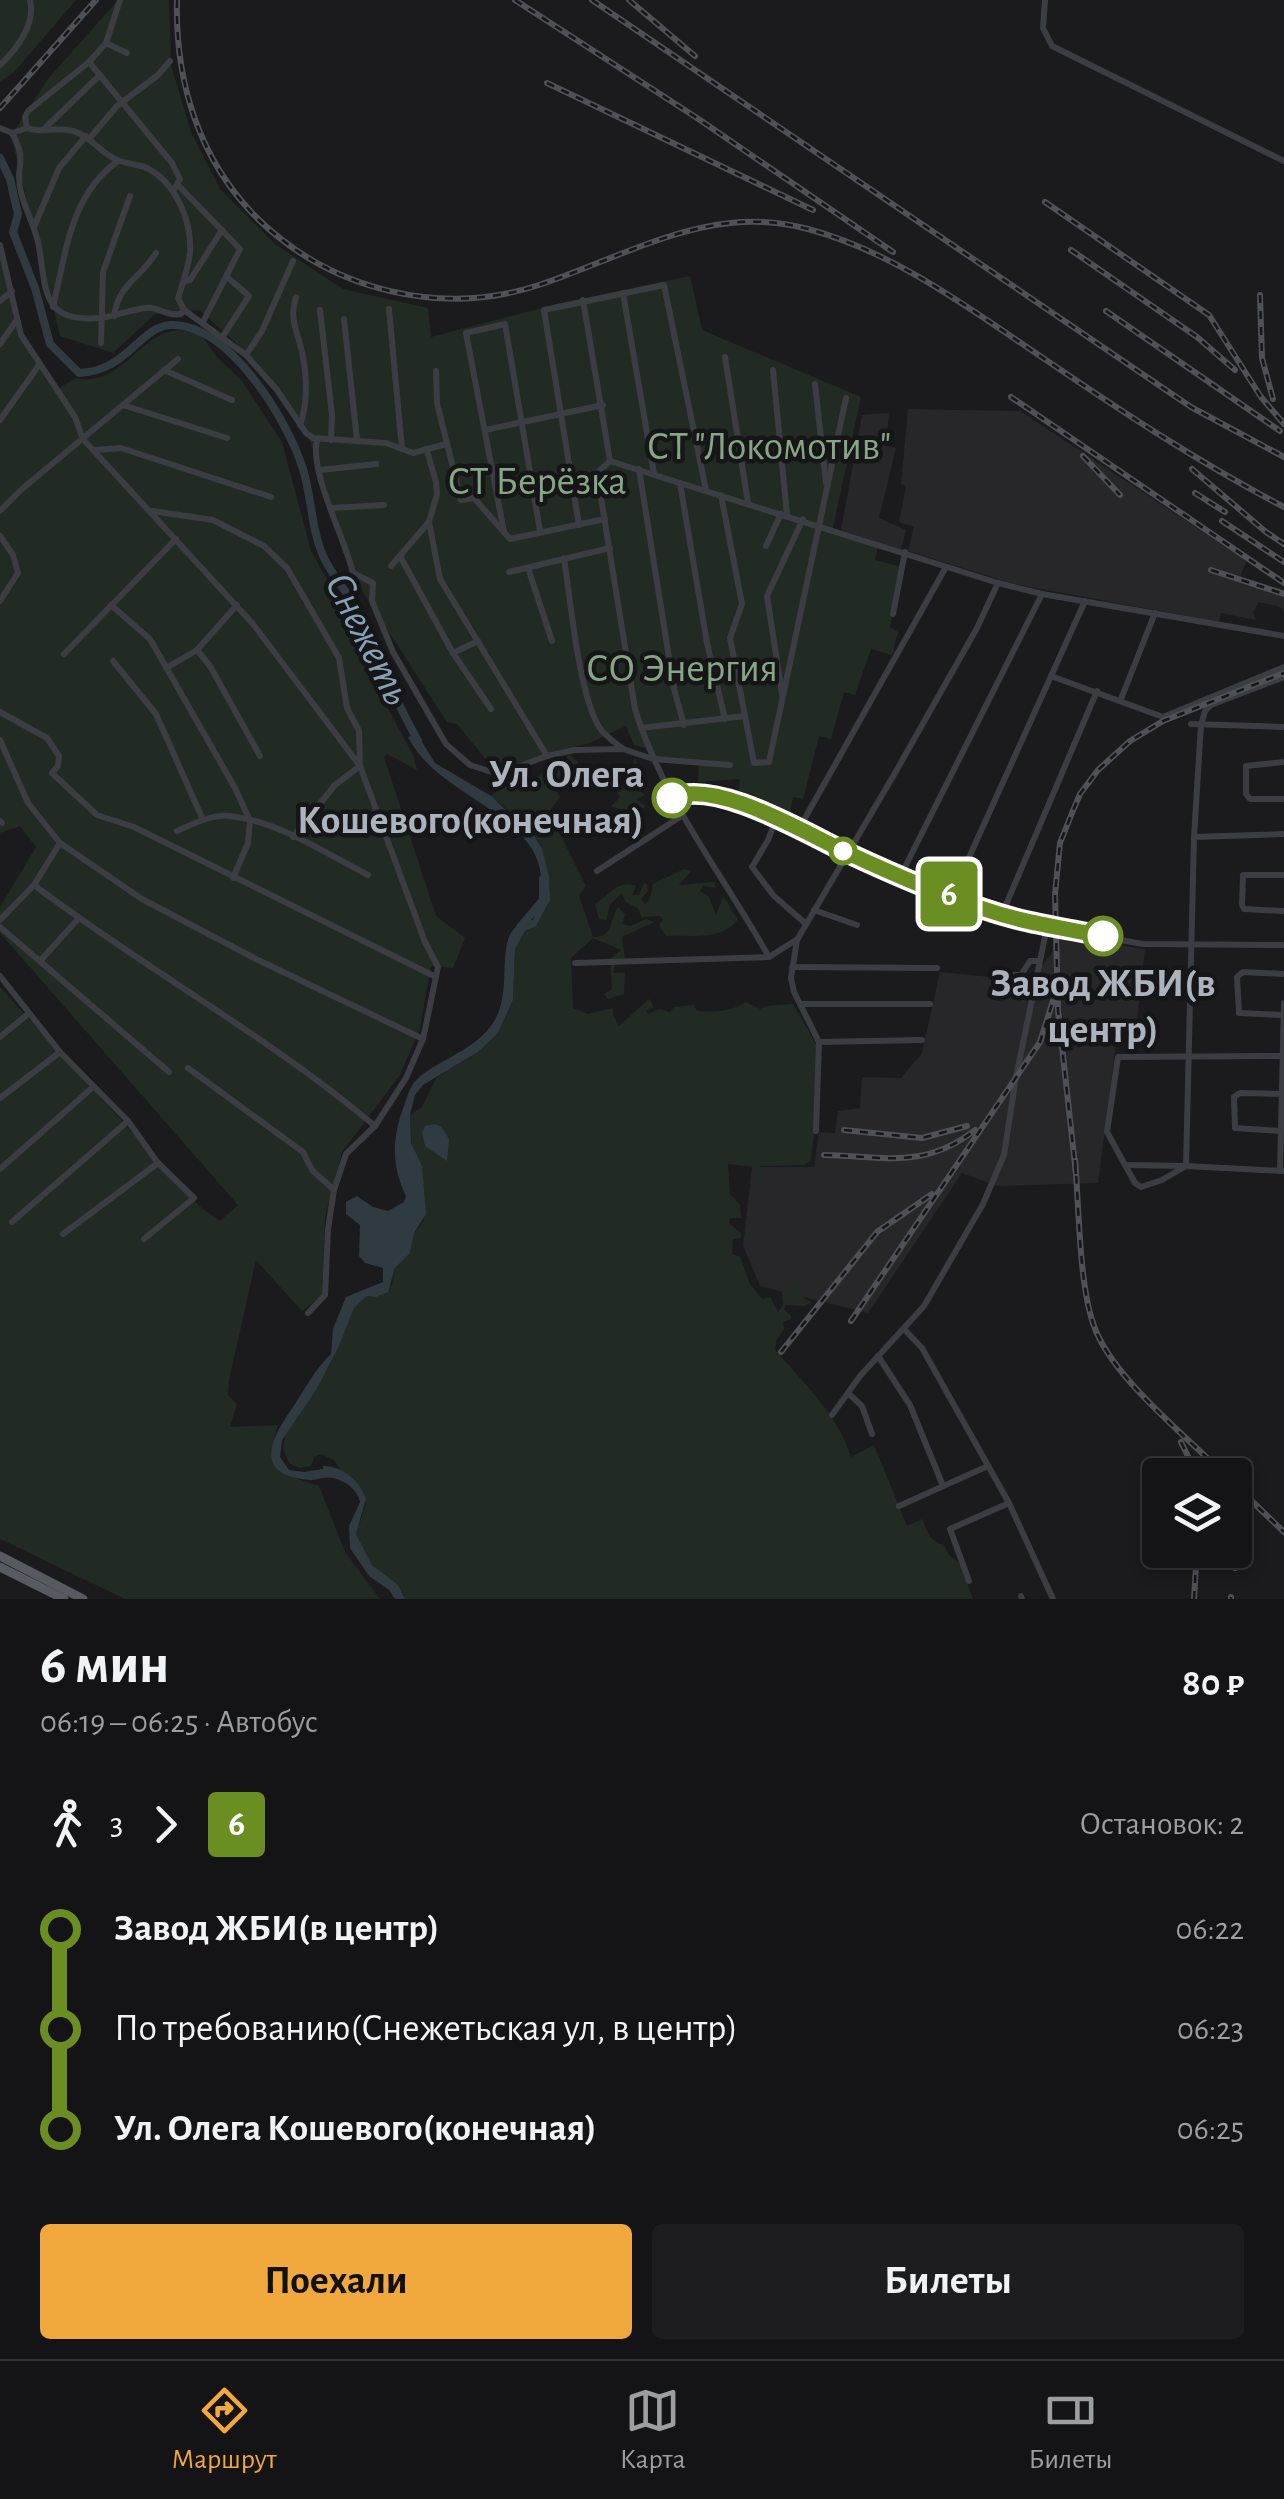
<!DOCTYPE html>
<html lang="ru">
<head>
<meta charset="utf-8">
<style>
  :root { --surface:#141416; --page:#1d1d1f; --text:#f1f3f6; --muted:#9d9ea1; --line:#333335; --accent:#f1a93e }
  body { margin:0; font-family:"Alegreya Sans",sans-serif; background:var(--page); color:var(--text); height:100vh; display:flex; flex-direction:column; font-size:38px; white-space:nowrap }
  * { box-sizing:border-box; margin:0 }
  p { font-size:32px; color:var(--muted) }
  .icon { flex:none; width:55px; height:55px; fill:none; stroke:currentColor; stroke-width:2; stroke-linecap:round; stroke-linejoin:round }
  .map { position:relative; height:1599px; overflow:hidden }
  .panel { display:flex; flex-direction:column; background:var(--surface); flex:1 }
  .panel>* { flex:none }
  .badge { padding:0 20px; border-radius:8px; font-size:35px; line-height:65px }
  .buttons { position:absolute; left:1142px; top:1458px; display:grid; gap:20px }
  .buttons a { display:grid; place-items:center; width:110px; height:110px; border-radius:10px; background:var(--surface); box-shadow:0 5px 15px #0003,0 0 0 2px var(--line); font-size:50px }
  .map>.badge { position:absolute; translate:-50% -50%; box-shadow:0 0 0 5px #fff }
  .legs { display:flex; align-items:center; gap:15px; height:110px; padding:0 40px; font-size:32px }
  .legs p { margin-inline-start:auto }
  .headline { display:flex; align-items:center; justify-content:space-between; height:170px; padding:0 40px }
  h1 { font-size:55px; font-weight:600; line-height:75px }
  .button { display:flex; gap:20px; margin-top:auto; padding:20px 40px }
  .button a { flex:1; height:115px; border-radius:10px; background:var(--accent); color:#111; font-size:40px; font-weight:600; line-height:115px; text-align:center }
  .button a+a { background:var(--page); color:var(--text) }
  ul { padding:0 40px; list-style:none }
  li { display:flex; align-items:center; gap:35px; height:100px; font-size:38px }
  li i { display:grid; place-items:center; width:15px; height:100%; margin:0 12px; background:currentColor }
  li i::after { content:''; width:25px; height:25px; margin:-12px; border:8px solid; border-radius:50%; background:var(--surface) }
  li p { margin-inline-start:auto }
  li:first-child i { background:linear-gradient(#0000 50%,currentColor 0) }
  li:last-child i { background:linear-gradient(currentColor 50%,#0000 0) }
  .tab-bar { display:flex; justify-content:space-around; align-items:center; height:140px; border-top:2px solid var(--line); background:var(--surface); font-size:28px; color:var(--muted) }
  .tab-bar a { display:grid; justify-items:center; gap:5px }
  .tab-bar .active { color:var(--accent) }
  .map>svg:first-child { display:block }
  .built { fill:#27272a }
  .green { fill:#222b23 }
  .water { fill:#303b41 }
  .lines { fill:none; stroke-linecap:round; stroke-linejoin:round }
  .river { stroke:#303b41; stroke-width:8 }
  .minor { stroke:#3c3d42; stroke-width:6 }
  .major { stroke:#585a61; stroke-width:9 }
  .rail-casing { stroke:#4f5157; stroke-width:6 }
  .rail { stroke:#161618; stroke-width:2.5; stroke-dasharray:8; stroke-linecap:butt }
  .line-1-casing { stroke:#fff; stroke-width:22 }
  .line-1 { stroke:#6b8e23; stroke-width:15 }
  .stop-1-dot { fill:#fff; stroke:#6b8e23; stroke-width:5 }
  .labels { text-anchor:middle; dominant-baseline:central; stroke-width:9; stroke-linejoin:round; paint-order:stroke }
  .park-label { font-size:40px; fill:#85a785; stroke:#161618 }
  .stop-label { font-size:40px; font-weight:bold; fill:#adb3bc; stroke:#161618; text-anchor:end }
  .water-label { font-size:42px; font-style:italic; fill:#85a3b6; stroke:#161618 }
</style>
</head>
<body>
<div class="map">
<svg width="1284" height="1599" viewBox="0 0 1284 1599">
  <rect width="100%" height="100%" fill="#1b1b1d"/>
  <g class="built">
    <path d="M908,409L1020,411L1247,561L1240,576L1284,590V615L1283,609L1277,606L1259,602L1253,612L1256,620L1221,613L1219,622L1014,584L908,551L914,527L899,522L906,486L901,484Z"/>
    <path d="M889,413L886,446L896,448L879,518L906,530L901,550L841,530L862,415Z"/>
    <path d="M1055,935L1145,949L1136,1029H1118L1098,1183L997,1186L962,1173L868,1313L760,1286L743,1246L752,1167H814L819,1132L835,1133L838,1111L860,1108L862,1077L901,1078L922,1053L940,972L1030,981L1052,953Z"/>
  </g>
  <g class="green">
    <path d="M0,0H76L14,72L0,82Z"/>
    <path d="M118,0H169L171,65L191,132L220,189L275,244L343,289L428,308L431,337L565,302L690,276L702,330L861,397L832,532L878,546L875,560L902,567L890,627L898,632L892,655L871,649L855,695L844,692L831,739L819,736L803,799L793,797L789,818L737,801L740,779L698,782L699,765L656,758L650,746L646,748L634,745L626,726L590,743L547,753L502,779L457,724L447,722L361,589L308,435L251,356L199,310L155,314L113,353L60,336L11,136L47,80Z"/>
    <path d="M0,253L18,336L59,388L76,378C130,390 146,307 203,337L215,355L242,381L282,442L311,551L328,581L344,627L413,755L417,770L387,754L384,757L436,916L465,938L453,968L431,966L420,1028L400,1075L342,1152L325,1217L322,1296L302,1311L256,1260L229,1380L228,1395L237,1404L230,1427L278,1425C263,1470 281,1474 319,1486L345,1552L380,1599H125L0,1539V987L199,1206L220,1221L238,1205L0,933V907L36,847L20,826L0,833Z"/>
    <path d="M569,754L581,765L567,768L566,781L554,786L560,797L549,812L586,886L579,896L593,937C614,938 609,920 618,907L625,914L622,924L630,926L646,919L654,922L622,937L625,960L615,965L613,973H625L624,994L608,999L604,994L612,989L610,959L621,950L593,938L571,958L573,1008L588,1014L613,1008V1015L619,1026L649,999L654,1007L646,1011L648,1014L660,1009L670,1012L674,1007L694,1005L697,1011C716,1012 730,1012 746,1002L760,1009L766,1006L793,1004L816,1044L818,1096L811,1161L805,1165L760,1166L759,1184L755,1167L728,1164L730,1194L740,1205L741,1218H730L729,1223L741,1233V1238L733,1239L732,1254L740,1257L750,1284L762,1299L770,1297L778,1312L783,1305L782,1292L792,1282L799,1284L804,1298L811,1302L805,1306L786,1305L784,1309L791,1316V1319L783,1322L784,1329L776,1341L775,1350C804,1383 838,1415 851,1457L874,1445L907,1526L922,1519L930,1537L939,1544H943L949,1555L960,1563L973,1599H405L401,1590L372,1565L356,1534L366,1504L355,1480L342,1472L334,1460L321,1454L314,1457L311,1466L299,1468L289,1463L283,1448L285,1435L328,1368L354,1308L367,1296H380L392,1285L395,1268L410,1253L414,1233L424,1221L422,1166L412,1147L410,1115L422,1107L436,1078L478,1052L498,1033L513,1000L515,949L525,931L536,926L548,904L550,888L542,846L521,821L491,796L525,768L534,784L544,769L561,765Z"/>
    <path d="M635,758L645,782L640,791L645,795L636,799L646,807L625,814L621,809L611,807L620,797L615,787H625Z"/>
    <path d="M684,869L691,871L679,885L715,882L716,888L703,886L700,891L709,897L716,915L723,897C730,903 731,912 738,919C724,941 689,935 666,936L659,926L663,919L660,916L641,917L639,909L626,902L621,893L610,905L606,920L599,919L595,904C609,896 618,879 636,886L632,895H639L644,883L647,884L648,891L641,899L645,904L650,899L653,884Z"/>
  </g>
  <g class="water">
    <path d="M417,734L435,763L491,796L534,836L542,848L549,877L550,900L536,926L525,931L515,949L513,1000L498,1033L478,1052L423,1085L415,1095L410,1115L411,1143L422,1166L426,1214L414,1233L410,1253L395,1268L388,1292L376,1297L367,1296L354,1308L338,1348L316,1390L282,1440L280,1457L289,1470L304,1472L323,1469V1466C342,1466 360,1480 366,1499L356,1534L372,1565L398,1585L405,1599H395L389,1590L369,1576L350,1548L349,1526L360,1502C357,1489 346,1481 333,1478C324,1476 318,1480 310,1480C254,1476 269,1441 291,1410C304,1391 314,1370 331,1354L333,1329L346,1297L383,1282V1268L365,1263L359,1256L360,1225L346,1214V1202L357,1196L373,1207L388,1211L404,1202L406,1196C391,1165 392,1138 404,1106C409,1092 410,1084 423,1074C448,1056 480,1047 496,1018C515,982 489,925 533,920C576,817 442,807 408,737Z"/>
    <path d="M434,1124L441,1127L449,1139L447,1161L425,1146L422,1133L425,1126Z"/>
  </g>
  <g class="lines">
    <g class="river">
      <path d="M0,158L10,179L18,214L13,232L35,288L50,344L79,373C126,372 140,327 170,325C228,321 288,421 303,469C312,498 311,530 324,558C334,578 350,596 361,616C366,627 369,640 375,651C388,682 402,712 418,741"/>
      <path d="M520,927L543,900V879"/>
    </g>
    <g class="minor">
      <path d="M120,0L106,43L89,62L28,111L25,117L27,128C42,134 57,126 73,131C91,136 100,153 117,160C127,164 137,164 147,168C176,183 192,221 190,253C188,269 183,283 178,298L184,310L246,355L277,390L306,433L313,438L386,443L413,453L446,444"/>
      <path d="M1045,0L1043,28L1052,46L1284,161"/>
      <path d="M106,43L127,53"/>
      <path d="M89,62L172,163L180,179L175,188"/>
      <path d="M0,65C17,49 36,24 30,0"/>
      <path d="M0,128L12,133L27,128"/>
      <path d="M43,130L100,75"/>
      <path d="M12,133C29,164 14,166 21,192C25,209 34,225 38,242C47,285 38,323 99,318C113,317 141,306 152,308C163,310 168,316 181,314L184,310"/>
      <path d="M89,139L117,106L158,75L170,61"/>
      <path d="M178,185L240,249L203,322"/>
      <path d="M34,227L59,168L86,136"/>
      <path d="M0,245L21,335L75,417L83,439L253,624L360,766L425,942L438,967L423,1039L406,1078L375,1126L346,1154L334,1190L328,1229L325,1295L308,1313"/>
      <path d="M184,281L190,280L222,230"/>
      <path d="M623,293L654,474"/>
      <path d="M296,297C289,319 297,330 302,352C307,374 308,404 300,425"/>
      <path d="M583,300L610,461"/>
      <path d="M0,301L12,291"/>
      <path d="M53,307C66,253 70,195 118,161"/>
      <path d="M389,309L402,449"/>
      <path d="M320,310L332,415L331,440"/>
      <path d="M114,316C119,283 139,280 156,253"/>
      <path d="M344,319L357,440"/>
      <path d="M223,336L249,296L227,277"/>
      <path d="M101,343L103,272L130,196"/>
      <path d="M0,344L16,321"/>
      <path d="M246,355L262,331L293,261"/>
      <path d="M725,357L748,503"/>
      <path d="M164,370L232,400"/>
      <path d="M773,370L787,515"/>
      <path d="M436,371L437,403L461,500L474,498L510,539L605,519"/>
      <path d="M815,384L826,483"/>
      <path d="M123,405L227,438"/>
      <path d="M0,420L39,365"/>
      <path d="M485,430L603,405"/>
      <path d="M317,440C309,472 345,538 353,573L373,583L372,601L393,652L446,744L470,765L498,774L547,756L574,750L623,749L653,759L730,765"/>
      <path d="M95,450L121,448L271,497"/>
      <path d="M427,451L436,482L437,494L429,522L440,579L547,756"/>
      <path d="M610,461L998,583L1042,594L1284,636"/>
      <path d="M610,461L597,473L635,709C663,800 723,875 769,957"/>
      <path d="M639,469L674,689L684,725"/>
      <path d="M320,470L376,464"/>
      <path d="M680,483L707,643L725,719"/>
      <path d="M721,495L742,604L730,638L754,763L769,762L846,398"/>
      <path d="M332,508L384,505"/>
      <path d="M0,511L22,489L178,359"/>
      <path d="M152,511L213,520L264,546L287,568L339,658L347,708L359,731L360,765"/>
      <path d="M579,525L544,310L664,285L706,490"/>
      <path d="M504,532L466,333L505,324L540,531"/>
      <path d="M0,536L13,555L18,573L0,601"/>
      <path d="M766,546L781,514"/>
      <path d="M400,556L453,653L491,709"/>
      <path d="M564,558C571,603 578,690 599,727C604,735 614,742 622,748"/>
      <path d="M391,566L428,523"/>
      <path d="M528,568L552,641"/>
      <path d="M509,572L610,548"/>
      <path d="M111,605L150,639L235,788L250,821L248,843L233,878"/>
      <path d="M893,614L905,552"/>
      <path d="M197,650L210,666L260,756"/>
      <path d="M453,653L478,641"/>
      <path d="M64,654L176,539"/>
      <path d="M113,661L156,714L203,820"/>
      <path d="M168,667L197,650L237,605"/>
      <path d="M1051,676L1163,717L1284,667"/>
      <path d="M782,694L767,596L803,519"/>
      <path d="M1121,699L1155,613"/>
      <path d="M0,712L47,738L59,756L58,766L52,773L97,815L134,827L436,977"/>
      <path d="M1191,724L1284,727"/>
      <path d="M641,728L745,716"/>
      <path d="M0,740L28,803L60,843L142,899L256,959L423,1039"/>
      <path d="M1284,762L1246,766V794L1250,799H1284"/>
      <path d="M672,798L699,792L777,817L848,853L969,904L1047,927L1143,944L1284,945"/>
      <path d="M777,817L768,840L752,867L774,896L805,923"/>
      <path d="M0,821L2,823"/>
      <path d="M800,827L946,567"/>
      <path d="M177,831C193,824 212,814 230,816C278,821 325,853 368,875"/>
      <path d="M293,837L335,785L360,766"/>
      <path d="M1194,837L1284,834"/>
      <path d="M597,871L683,815"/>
      <path d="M901,875L1042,594"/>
      <path d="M1284,875H1243L1242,905L1244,909L1284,911"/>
      <path d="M34,885C145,969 268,1036 375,1126"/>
      <path d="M952,895L1085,601"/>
      <path d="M814,910L857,925"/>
      <path d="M1002,914L1097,691"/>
      <path d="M0,920L34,885L60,843"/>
      <path d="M0,927L169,1072"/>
      <path d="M41,960L78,919"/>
      <path d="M575,963L769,957L796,940"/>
      <path d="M792,967L937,968"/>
      <path d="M1009,975H1021L1030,961H1038"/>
      <path d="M0,976L60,1052L128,1121L158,1163L194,1198L144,1239"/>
      <path d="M801,1004H930"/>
      <path d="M1284,1015L1239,1013L1237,977L1243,972L1284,974"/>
      <path d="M0,1037L28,1014"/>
      <path d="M819,1042L922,1040"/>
      <path d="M1284,1056L1118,1057L1107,1132L1135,1183L1141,1187L1162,1180L1186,1166L1284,1171"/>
      <path d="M188,1068L303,1152L312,1170L334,1190"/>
      <path d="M0,1098L60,1052"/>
      <path d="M816,1131L819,1042L794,992L791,978L797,940L895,773L977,628L998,583"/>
      <path d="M1281,1131L1235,1128L1234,1097L1240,1093L1282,1094"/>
      <path d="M1128,1165L1186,1166L1194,837L1201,725L1205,711L1211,705L1284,677"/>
      <path d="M0,1169L93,1087"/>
      <path d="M1280,1171L1284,1003"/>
      <path d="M12,1222L128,1121"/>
      <path d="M63,1234L158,1163"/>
      <path d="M904,1329L922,1348L1009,1503L1053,1599"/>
      <path d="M878,1356L910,1405L943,1486"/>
      <path d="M849,1394L862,1406L872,1434"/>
      <path d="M832,1415L860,1376L924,1306L983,1204L1004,1155L1016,1077L1047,927"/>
      <path d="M899,1506L988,1466"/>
      <path d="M969,1581L950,1529L1009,1503"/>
      <path d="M1021,1596L1022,1599"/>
    </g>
    <g class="major">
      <path d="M0,1556L83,1599"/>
      <path d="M0,1567L64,1599"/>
    </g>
    <defs>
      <g id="rail">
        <path d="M177,0C175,82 199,161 259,220C333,291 442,317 539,285C627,256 712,202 808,229C895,252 973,311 1046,360C1124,413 1200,463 1284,507"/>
        <path d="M515,0L697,118L893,252"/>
        <path d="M592,0L1191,407L1284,457"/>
        <path d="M629,0L695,56"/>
        <path d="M547,83L813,210"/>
        <path d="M0,108L96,0"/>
        <path d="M1045,202L1209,315L1261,397L1284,424"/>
        <path d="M1071,250L1197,337L1235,370"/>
        <path d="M1260,295L1262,358L1273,399"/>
        <path d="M1106,311L1280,431"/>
        <path d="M1011,397L1284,583"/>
        <path d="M1083,456L1120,495"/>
        <path d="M1192,469L1266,532L1284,544"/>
        <path d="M1195,493L1225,512"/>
        <path d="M1222,521L1284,562"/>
        <path d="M1211,570L1284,594"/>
        <path d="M844,1130L922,1138L967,1126"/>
        <path d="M824,1155C883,1156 924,1170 975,1130"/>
        <path d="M1075,1160C1079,1206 1079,1282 1093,1323C1109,1375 1186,1436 1225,1475"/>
        <path d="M1076,1174L1058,1010L1055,894L1060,843L1072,813L1080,794L1098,770L1130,741L1163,721L1284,673"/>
        <path d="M851,1321L1040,1042L1053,1001"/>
        <path d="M781,1352L877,1232L932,1194"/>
        <path d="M1181,1442L1197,1475"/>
        <path d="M1235,1485L1284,1532"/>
        <path d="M1235,1568L1237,1532L1235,1513"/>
        <path d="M1194,1599L1197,1550"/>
        <path d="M1231,1599V1597"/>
      </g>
    </defs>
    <use href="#rail" class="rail-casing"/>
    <use href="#rail" class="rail"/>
  </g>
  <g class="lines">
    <defs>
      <path id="line-1" d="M672,798C717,778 808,835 850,854C893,874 939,894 984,909C1024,923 1063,928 1103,936"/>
    </defs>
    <use href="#line-1" class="line-1-casing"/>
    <use href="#line-1" class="line-1"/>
  </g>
  <g class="stop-1-dot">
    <circle cx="672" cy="798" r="18"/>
    <circle cx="843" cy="851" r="12"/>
    <circle cx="1103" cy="936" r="18"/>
  </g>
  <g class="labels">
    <g class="park-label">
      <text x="769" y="447">СТ "Локомотив"</text>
      <text x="537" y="482">СТ Берёзка</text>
      <text x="682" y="669">СО Энергия</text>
    </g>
    <g class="stop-label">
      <text x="644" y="775">Ул. Олега<tspan x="644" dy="46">Кошевого(конечная)</tspan></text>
      <text x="1103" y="984" text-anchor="middle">Завод ЖБИ(в<tspan x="1103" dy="46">центр)</tspan></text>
    </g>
    <g class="water-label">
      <text transform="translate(368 639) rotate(63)">Снежеть</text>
    </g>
  </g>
</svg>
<div class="buttons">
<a><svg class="icon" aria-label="layers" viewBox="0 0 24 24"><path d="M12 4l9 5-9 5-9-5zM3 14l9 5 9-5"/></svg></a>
</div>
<b class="badge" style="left:949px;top:894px;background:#6b8e23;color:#fff">6</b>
</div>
<section class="panel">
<div class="headline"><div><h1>6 мин</h1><p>06:19 – 06:25 · Автобус</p></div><b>80 ₽</b></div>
<div class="legs"><svg class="icon" aria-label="walk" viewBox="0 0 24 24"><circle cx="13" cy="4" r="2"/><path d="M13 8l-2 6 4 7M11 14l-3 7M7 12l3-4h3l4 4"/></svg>3<svg class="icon" aria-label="forward" viewBox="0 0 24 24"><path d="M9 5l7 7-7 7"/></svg><b class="badge" style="background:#6b8e23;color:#fff">6</b><p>Остановок: 2</p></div>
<ul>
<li><i style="color:#6b8e23"></i><b>Завод ЖБИ(в центр)</b><p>06:22</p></li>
<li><i style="color:#6b8e23"></i><span>По требованию(Снежетьская ул, в центр)</span><p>06:23</p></li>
<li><i style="color:#6b8e23"></i><b>Ул. Олега Кошевого(конечная)</b><p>06:25</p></li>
</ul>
<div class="button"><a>Поехали</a><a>Билеты</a></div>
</section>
<nav class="tab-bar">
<a class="active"><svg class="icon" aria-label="directions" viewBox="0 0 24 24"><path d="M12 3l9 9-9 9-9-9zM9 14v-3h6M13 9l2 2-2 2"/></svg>Маршрут</a>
<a><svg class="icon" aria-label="map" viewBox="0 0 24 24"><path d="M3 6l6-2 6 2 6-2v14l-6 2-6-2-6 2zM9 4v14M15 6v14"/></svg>Карта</a>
<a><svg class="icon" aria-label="tickets" viewBox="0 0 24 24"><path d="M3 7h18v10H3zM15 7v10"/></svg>Билеты</a>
</nav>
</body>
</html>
